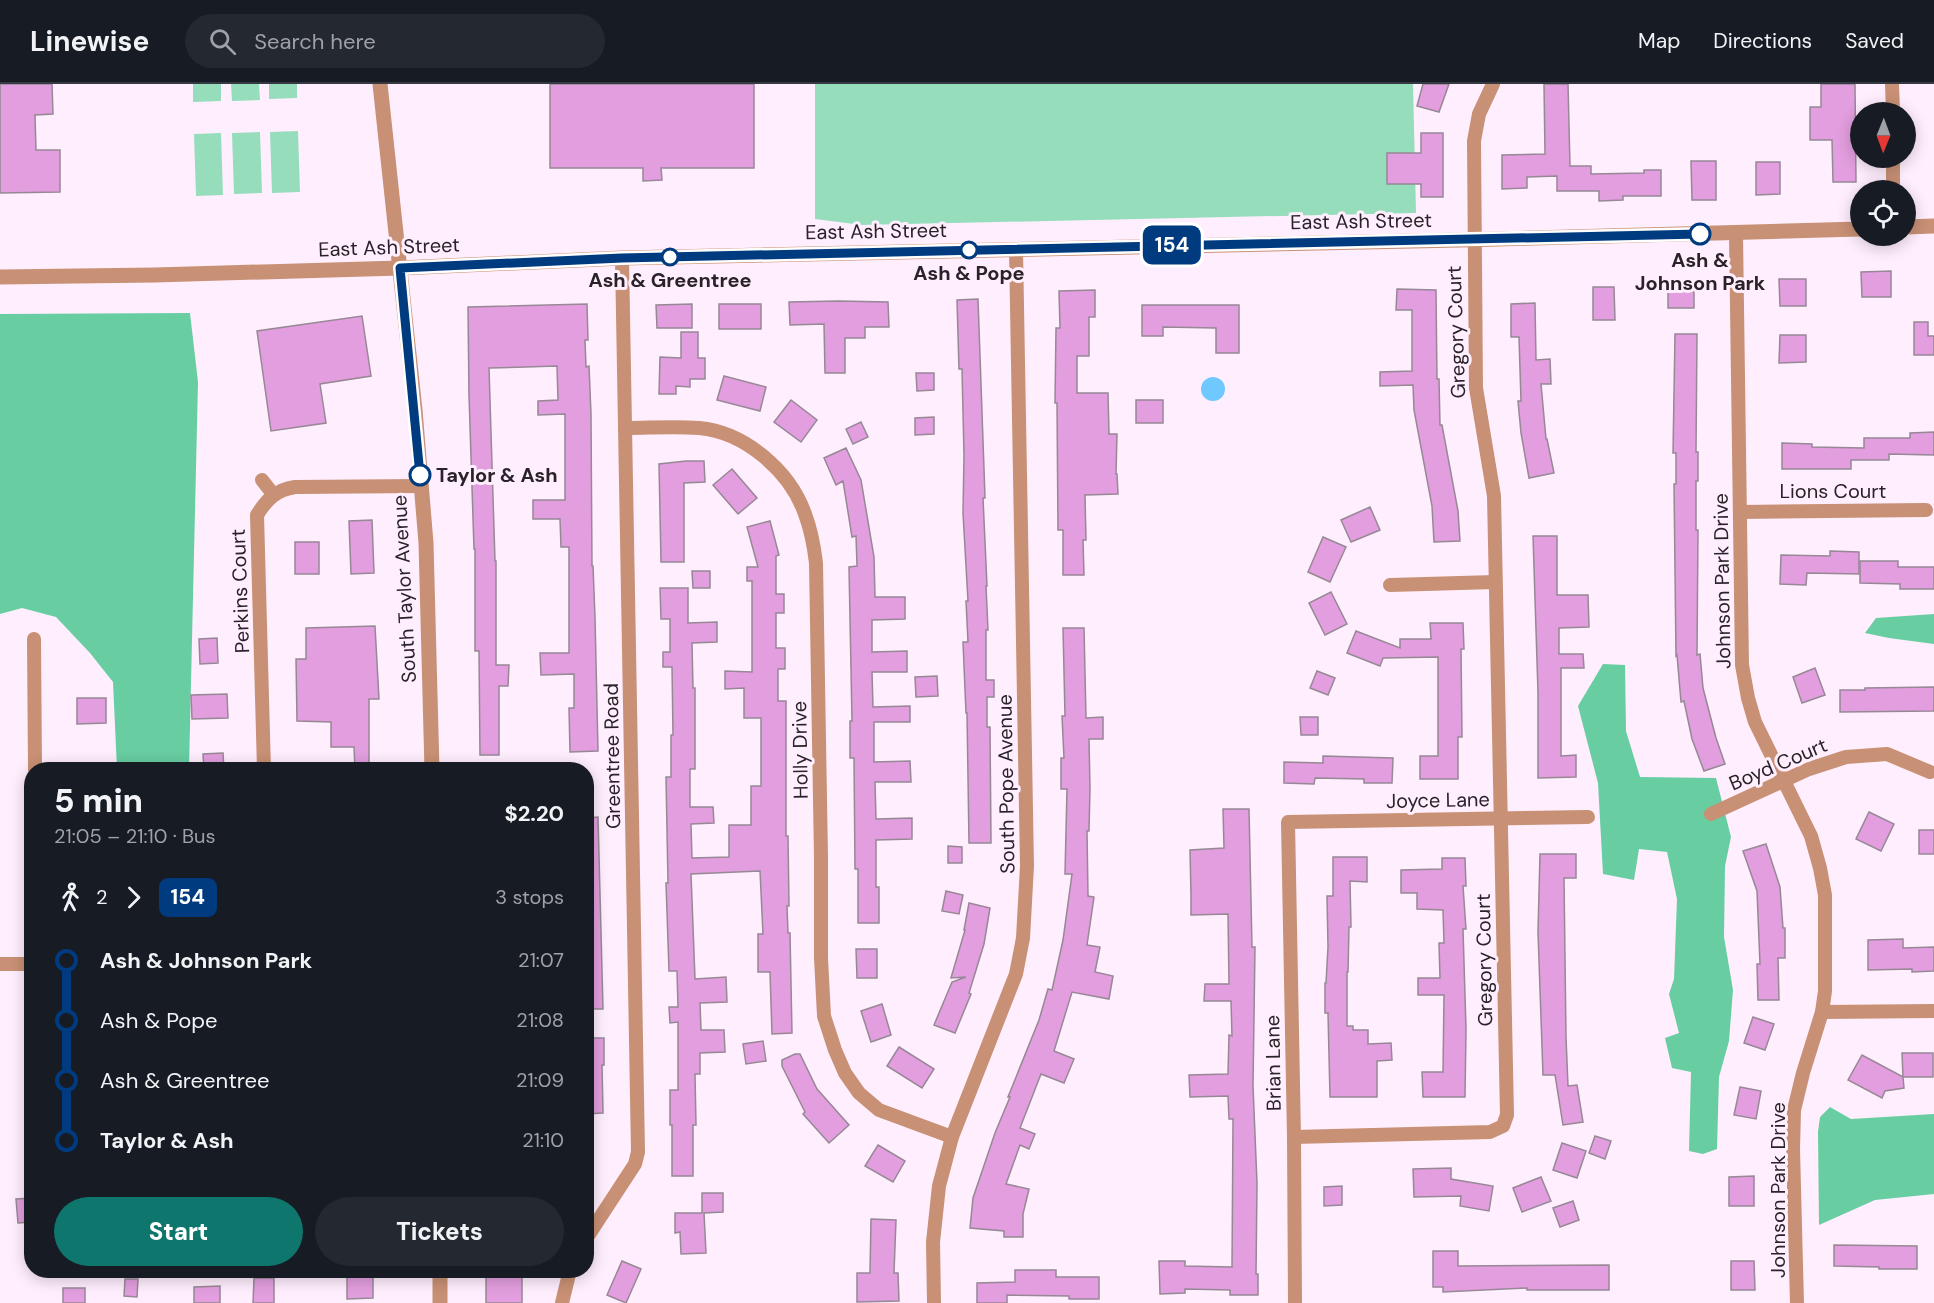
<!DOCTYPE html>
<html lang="en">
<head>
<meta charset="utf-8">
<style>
  :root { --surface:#171b24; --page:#242831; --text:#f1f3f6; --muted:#9ea1a6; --line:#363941; --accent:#0f766e }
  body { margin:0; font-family:"DM Sans",sans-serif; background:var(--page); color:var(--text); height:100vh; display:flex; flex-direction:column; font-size:22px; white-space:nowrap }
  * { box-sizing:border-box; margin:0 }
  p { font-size:20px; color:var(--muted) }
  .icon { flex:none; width:33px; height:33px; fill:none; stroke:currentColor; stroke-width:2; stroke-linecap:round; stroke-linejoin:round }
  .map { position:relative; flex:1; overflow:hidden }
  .panel { position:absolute; left:24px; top:678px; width:570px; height:516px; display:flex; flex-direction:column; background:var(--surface); border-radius:24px; box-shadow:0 3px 15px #0003 }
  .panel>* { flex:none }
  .badge { padding:0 12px; border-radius:9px; font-size:21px; line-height:39px }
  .needle { width:39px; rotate:181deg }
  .buttons { position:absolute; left:1850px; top:18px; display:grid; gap:12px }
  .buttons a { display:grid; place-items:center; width:66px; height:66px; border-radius:50%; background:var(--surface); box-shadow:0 3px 15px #0003; font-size:30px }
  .map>.badge { position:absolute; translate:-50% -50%; box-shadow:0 0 0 3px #fff }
  .legs { display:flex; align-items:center; gap:9px; height:66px; padding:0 30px; font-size:20px }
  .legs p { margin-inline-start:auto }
  .headline { display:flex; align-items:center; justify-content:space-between; height:102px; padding:0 30px }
  h1 { font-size:33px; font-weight:800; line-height:45px }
  .primary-button { display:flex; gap:12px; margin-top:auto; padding:12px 30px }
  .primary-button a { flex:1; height:69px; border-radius:36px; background:var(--accent); color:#fff; font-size:24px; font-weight:800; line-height:69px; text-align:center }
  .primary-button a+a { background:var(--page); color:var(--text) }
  ul { padding:0 30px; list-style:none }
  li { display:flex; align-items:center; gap:21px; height:60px; font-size:22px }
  li i { display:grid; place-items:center; width:9px; height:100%; margin:0 8px; background:currentColor }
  li i::after { content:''; width:15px; height:15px; margin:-8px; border:4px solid; border-radius:50%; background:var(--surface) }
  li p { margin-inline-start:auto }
  li:first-child i { background:linear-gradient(#0000 50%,currentColor 0) }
  li:last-child i { background:linear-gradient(currentColor 50%,#0000 0) }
  header { display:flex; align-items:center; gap:36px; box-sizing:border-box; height:84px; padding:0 30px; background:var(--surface); border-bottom:2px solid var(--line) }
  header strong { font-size:28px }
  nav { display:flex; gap:33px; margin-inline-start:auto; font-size:21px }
  .search { width:420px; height:54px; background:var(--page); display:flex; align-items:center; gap:15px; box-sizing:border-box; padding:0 21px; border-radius:33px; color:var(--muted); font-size:22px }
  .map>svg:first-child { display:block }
  .green { fill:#96ddbb }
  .forest { fill:#68cda1 }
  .water { fill:#6fc8ff }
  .building { fill:#e29ede; stroke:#978896; stroke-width:1.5 }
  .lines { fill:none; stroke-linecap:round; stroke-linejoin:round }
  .minor { stroke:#c89074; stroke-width:14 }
  .tertiary { stroke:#c89074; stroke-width:15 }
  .line-1-casing { stroke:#fff; stroke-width:14 }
  .line-1 { stroke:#003b80; stroke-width:9 }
  .stop-1-dot { fill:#fff; stroke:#003b80; stroke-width:3 }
  .labels { text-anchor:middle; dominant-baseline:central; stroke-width:6; stroke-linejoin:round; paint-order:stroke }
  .street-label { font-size:20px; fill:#292329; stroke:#ffeefd }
  .stop-label { font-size:20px; font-weight:bold; fill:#292329; stroke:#ffeefd }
</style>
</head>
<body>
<header>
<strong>Linewise</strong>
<div class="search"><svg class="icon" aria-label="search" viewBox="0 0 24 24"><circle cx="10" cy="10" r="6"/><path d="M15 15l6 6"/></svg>Search here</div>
<nav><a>Map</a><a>Directions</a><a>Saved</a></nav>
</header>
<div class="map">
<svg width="1934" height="1219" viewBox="0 0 1934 1219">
  <rect width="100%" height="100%" fill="#ffeefd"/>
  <g class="green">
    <path d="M193,0H221V17L193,18Z"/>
    <path d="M231,0H259L260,16L232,17Z"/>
    <path d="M269,0H297V14L269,15Z"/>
    <path d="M815,0H1413L1416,129L862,141L815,135Z"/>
    <path d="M298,47L300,108L272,109L270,48Z"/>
    <path d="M260,48L262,109L234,110L232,49Z"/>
    <path d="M221,49L223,111L196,112L194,50Z"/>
  </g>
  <g class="forest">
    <path d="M190,229L198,298L189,685H117L113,598L90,569L56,533L22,524L0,530V230Z"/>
    <path d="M1934,530V560L1889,554L1865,549L1876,534Z"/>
    <path d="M1603,580L1625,581L1626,647L1640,693L1716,694L1731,753L1725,782L1724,853L1733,906L1729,957L1719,993L1717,1065L1703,1070L1689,1067L1691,988L1672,984L1665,954L1679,949L1669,910L1674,895L1677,815L1667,768L1639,765L1634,796L1603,790L1598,699L1578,622Z"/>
    <path d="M1830,1023L1851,1035L1934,1030V1110L1875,1116L1819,1141L1818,1048L1820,1033Z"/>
  </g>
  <circle class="water" cx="1213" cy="305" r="12"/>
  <g class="building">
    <path d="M0,0H52L53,30L35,31L36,66H60V108L0,109Z"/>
    <path d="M550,0H754V84H661L662,96L643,97V84H550Z"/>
    <path d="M1423,0H1449L1439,28L1417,22Z"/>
    <path d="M1544,0H1568L1570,82H1591V90L1644,89V86H1661V112H1623V116L1599,117V107H1557V92L1527,93V104L1502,105V71L1545,70Z"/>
    <path d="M1821,0H1855L1856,98H1833L1832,56H1810V23H1821Z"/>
    <path d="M1421,49H1443V113H1421V100H1387V69H1421Z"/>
    <path d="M1691,77H1716V116H1692Z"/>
    <path d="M1756,78H1780V110L1756,111Z"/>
    <path d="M1891,187V213H1862L1861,188Z"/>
    <path d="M1779,195H1806V222H1780Z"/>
    <rect x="1668" y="196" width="26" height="28"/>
    <path d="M1593,203H1614L1615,236H1593Z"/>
    <path d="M1397,205L1436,206L1437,295H1439L1440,341H1442L1458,427L1460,457L1434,458L1432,422L1414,326L1413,301L1380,302V288L1412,287V226H1396Z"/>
    <path d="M1095,206V233H1089V272H1077V309H1108L1109,350H1117L1116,390H1117L1118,410L1085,411L1086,456H1083L1084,491H1063V446H1058L1057,319H1055L1056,244H1060L1059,207Z"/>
    <path d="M978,215L984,385L985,414H983L987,502H986L988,546H986V596H994V613H987V643H990L991,759H969L967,629H966L963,558H968L966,517H968L963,429L964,372L962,285H959L957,216Z"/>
    <path d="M839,217L888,218L889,243H865V254H845V289H825L824,240L790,241L789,218Z"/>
    <path d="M1535,219L1536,276L1550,275L1551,300H1541L1546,355H1547L1554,389L1529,394L1521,349L1518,317H1521L1519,253H1511V220Z"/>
    <path d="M587,220L588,256H585L586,283L589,282L591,330L592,482H593L595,533L598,667L570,668L569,624H574V590L541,591L540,569H569V463H561L560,435H533V416H565V330L538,331V317L558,316L557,282L525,283L489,284L495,477H496V581H509L508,602H499V671H480L479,567H475V465H474L469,311L468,223Z"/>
    <path d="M692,220V244H657L656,221Z"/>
    <rect x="719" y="220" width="42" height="25"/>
    <path d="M1142,221H1239V269H1216V244L1163,243V252H1142Z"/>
    <path d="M362,232L371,292L320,300L326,339L271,347L257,247Z"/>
    <path d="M1914,238H1928V252H1934V271H1914Z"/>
    <path d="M681,248H698V274H705V295H690V303L676,302V310H659L660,273L681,274Z"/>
    <path d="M1675,250H1697L1696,368H1698V397H1696V446H1698L1697,571L1700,570L1703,604L1716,654L1725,680L1704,687L1692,655L1684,617L1681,618L1677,571L1676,572L1674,400H1676V369H1673Z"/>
    <path d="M1780,251H1806V278L1779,279Z"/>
    <path d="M916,289H934V306L917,307Z"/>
    <path d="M724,292L766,303L760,327L717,316Z"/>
    <path d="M791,316L817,336L801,358L774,338Z"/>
    <rect x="1136" y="316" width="27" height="23"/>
    <path d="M934,333V350L915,351V334Z"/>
    <path d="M861,338L868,353L853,360L846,345Z"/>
    <path d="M1934,348V371L1889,370V376H1851V385H1782V359L1812,360V363L1864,364V354H1910V349Z"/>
    <path d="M846,364L861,396L874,473L875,513H905V535L872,536V568L907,567V588H872L873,623L910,622V638H874V678L910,677L911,698H875L876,735L912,734V755L876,756V803H879V839H858V785H855L854,674H850V637H852L849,483L857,482L856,452L852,453L843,397L836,401L824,374Z"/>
    <path d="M686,377H704L705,398L684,399V478H661L659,380Z"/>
    <path d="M732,385L757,414L738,430L713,401Z"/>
    <path d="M1370,423L1380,446L1351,458L1341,436Z"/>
    <path d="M372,436L374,489L351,490L349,437Z"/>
    <path d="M770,437L779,471L776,472V510H784V529H776V564H785V585H778V617H786V752H788L789,822H787L788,849H790L792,949L772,950L770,888H758V850H763L760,787L691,790L695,895L726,893L727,918L700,919L701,946H724L725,968L700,969V990H695L696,1041H693V1092H672V1041H670V1006H678V938L670,939L669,923H678L677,887H669L666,799H668L666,693H671V651H673L672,583H663V568H670V535H661L660,504H688V539L717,538V558L692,559L693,604H695V685H690V723H713L714,739L691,740L692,774L729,773V741H751V702H761V634H744V604L725,605V587L752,588V497H747V483H758L747,443Z"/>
    <path d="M1533,452H1557V511H1588L1589,543L1559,544V570H1583L1584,584H1561V672L1576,671V693L1538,694V608Z"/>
    <path d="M1323,453L1346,463L1330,498L1308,488Z"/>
    <rect x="295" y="458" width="24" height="32"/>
    <path d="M1830,467L1859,468V490L1807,489L1806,501L1780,500L1781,471L1830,472Z"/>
    <path d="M1860,477H1898V483H1934V505H1900V500L1860,499Z"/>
    <path d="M692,487H710V504H693Z"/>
    <path d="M1331,508L1347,540L1325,551L1309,519Z"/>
    <path d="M1430,539H1463L1464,565H1461L1462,653H1458V695H1420V672H1438V573L1383,574L1380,582L1347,569L1356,547L1400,564V555H1431Z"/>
    <path d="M375,542L379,615H369V686H355L354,663H331V638L297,637L296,575H306V544Z"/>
    <path d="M1063,544H1084L1086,634L1103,633V655H1089L1090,705L1089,747H1087L1088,812L1094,813L1087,861L1100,863L1095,888L1113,892L1109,915L1072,908L1054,967L1074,975L1064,999L1041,990L1020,1044L1035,1050L1029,1065L1020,1061L1006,1100L1029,1105L1023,1130V1153H1004V1147L970,1144L973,1114L995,1049L1010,1013H1008L1039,936L1048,905L1052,906L1063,856L1072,790H1065L1067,705H1061V674H1064L1062,632H1065Z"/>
    <path d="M217,554L218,579L200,580L199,555Z"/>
    <path d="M1815,584L1825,611L1802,619L1793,593Z"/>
    <path d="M1317,587L1335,594L1328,611L1310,604Z"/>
    <path d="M937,592L938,612L916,613L915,593Z"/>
    <path d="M1934,603V627L1840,628V606H1865V604Z"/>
    <path d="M227,610L228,634L192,635L191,611Z"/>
    <path d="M77,614H106V639L77,640Z"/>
    <path d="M1300,633H1318V651H1301Z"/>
    <path d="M223,669L224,686H204L203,670Z"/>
    <path d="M1323,672L1393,674L1392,699H1364V695L1315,694L1314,700L1284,699V678L1323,679Z"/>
    <path d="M1223,725H1249L1252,863H1255L1253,1002L1257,1099L1256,1190H1258V1211H1230V1206L1185,1205V1209L1160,1210L1159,1177H1185V1182L1232,1183L1233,1035H1229L1228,1012L1190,1013L1189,991L1228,990L1229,951L1232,952L1231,917H1204L1205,900H1229L1228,830L1191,831V811L1190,766L1224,764Z"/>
    <path d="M1869,728L1894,740L1881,767L1856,755Z"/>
    <path d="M598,733L603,925H586V734Z"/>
    <rect x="1919" y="746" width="15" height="24"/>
    <path d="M1766,760L1780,803L1783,844H1785V874H1778L1779,916H1758L1757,880H1760L1757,807L1743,767Z"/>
    <path d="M948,762L962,763V779H948Z"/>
    <path d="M1540,770H1576V794H1564L1566,953L1568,1002L1577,1001L1583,1038L1563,1041L1555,991H1543L1538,848Z"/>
    <path d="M1333,773H1367V798L1350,797L1351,843H1349L1348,888H1347V942H1353V946H1368V960L1391,959L1392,976L1377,977V1013H1330L1328,929H1325V899H1326L1328,863L1327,812H1333Z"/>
    <path d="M1442,774H1465L1466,802H1463L1466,845H1463L1466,945L1465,1013H1423L1422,988H1443L1444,911H1418V894H1440L1439,859H1444L1443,826L1417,825V809H1401V786L1442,785Z"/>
    <path d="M946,807L963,811L959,830L942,827Z"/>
    <path d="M969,819L990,824L984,860L969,909L971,910L955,949L934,941L952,898L966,893L951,894L965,846H964Z"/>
    <path d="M1903,855V864L1934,863V887L1912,888V885L1868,886V856Z"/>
    <path d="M856,865H877V894H857Z"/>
    <path d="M882,920L891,951L871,958L861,927Z"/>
    <path d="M1753,933L1774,940L1765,966L1744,959Z"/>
    <path d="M586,954H604V981H602L603,1029L586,1030Z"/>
    <path d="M763,957L766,977L746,980L743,960Z"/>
    <path d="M899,963L934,985L922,1004L887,982Z"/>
    <path d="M1902,969H1933V993H1903L1904,1004L1885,1007L1882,1014L1848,996L1862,971L1903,993Z"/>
    <path d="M795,970H800L817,1005L849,1041L829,1059L803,1030L805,1028L782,982V976Z"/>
    <path d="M1740,1003L1761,1007L1756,1035L1734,1031Z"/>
    <path d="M1595,1052L1611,1057L1605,1075L1589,1069Z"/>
    <path d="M1562,1059L1586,1067L1577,1094L1553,1086Z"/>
    <path d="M878,1061L905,1077L893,1098L865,1082Z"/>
    <path d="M1451,1084V1095L1493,1102L1489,1127L1460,1122L1461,1112L1414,1113L1413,1085Z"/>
    <path d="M1754,1092V1122H1729V1093Z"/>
    <path d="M1541,1093L1551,1117L1522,1128L1513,1104Z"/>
    <path d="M1342,1102V1121L1324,1122V1103Z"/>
    <path d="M702,1109H723V1128L704,1129L706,1169L681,1170L680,1148L675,1149V1129H702Z"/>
    <path d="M32,1114V1138L18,1139L16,1115Z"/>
    <path d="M1573,1117L1579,1136L1560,1143L1553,1124Z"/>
    <path d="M871,1135L896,1136L894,1189H898L899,1217L857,1218V1189H870Z"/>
    <path d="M1834,1161L1917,1162V1185H1879V1183L1834,1182Z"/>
    <path d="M1433,1167H1458V1182L1609,1181V1206H1527V1204L1443,1208V1203H1433Z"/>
    <path d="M622,1177L641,1185L626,1219L607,1211Z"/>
    <path d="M1731,1177H1754L1755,1206H1731Z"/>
    <path d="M347,1186H373V1214L347,1215Z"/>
    <path d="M1015,1186H1056V1193H1099V1215H1069V1212L1007,1211V1219H977V1199L1015,1198Z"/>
    <rect x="486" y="1190" width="36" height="29"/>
    <path d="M254,1194H274V1219H253Z"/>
    <path d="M125,1195H138L137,1213L124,1212Z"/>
    <path d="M220,1202V1219H194V1203Z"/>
    <rect x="63" y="1204" width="22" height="15"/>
  </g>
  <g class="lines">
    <g class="minor">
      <path d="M1892,0L1893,28"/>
      <path d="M1893,74V106"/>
      <path d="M1736,150L1742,581L1748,614L1755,638L1811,752L1820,784L1825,811V907L1822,928L1803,989L1794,1026L1793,1065L1797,1219"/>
      <path d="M625,344C649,344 674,342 699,344C745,348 790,387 805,430C811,446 814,462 816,479L821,774V874L824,932L835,966L845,989L859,1009L879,1026L952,1053"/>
      <path d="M262,396L273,410"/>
      <path d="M1740,428L1926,426"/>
      <path d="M1390,501L1495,498"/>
      <path d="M34,555L35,686"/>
      <path d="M264,686L257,431C267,415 276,406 295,403L421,402"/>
      <path d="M1711,730L1809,685L1846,673L1887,670L1930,688"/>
      <path d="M0,880H32"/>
      <path d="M1822,928L1934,927"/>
      <path d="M1294,1053L1490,1048L1503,1042L1507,1031L1494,412L1476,304L1474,57L1479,30L1493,0"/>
      <path d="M586,1155L635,1080L638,1068L622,174"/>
      <path d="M562,1219L570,1186"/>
      <path d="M934,1219L933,1158L939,1102L952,1053L1016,890L1023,854L1027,782L1016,166"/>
      <path d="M1295,1219L1294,1053L1288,738L1588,733"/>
    </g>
    <g class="tertiary">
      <path d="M380,0L415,326L426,459L432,686"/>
      <path d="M1905,143L1934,142"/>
      <path d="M0,193L155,191L400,184L622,174L1460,156L1860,145"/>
      <path d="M440,1186V1219"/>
    </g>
  </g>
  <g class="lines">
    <defs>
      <path id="line-1" d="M420,391L400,184L622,174L1700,150"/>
    </defs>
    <use href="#line-1" class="line-1-casing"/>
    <use href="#line-1" class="line-1"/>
  </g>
  <g class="stop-1-dot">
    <circle cx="1700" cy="150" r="10"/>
    <circle cx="969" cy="166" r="8"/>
    <circle cx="670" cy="173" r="8"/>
    <circle cx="420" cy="391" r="10"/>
  </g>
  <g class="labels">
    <g class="street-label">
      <text transform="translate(1361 137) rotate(-1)">East Ash Street</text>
      <text transform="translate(876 147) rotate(-1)">East Ash Street</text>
      <text transform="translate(389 163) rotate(-2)">East Ash Street</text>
      <text transform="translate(1456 248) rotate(-92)">Gregory Court</text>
      <text x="1833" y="407">Lions Court</text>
      <text transform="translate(1722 497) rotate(-91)">Johnson Park Drive</text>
      <text transform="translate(404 505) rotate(-93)">South Taylor Avenue</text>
      <text transform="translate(240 507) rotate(-92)">Perkins Court</text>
      <text transform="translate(800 666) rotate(-91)">Holly Drive</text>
      <text transform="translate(612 672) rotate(-91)">Greentree Road</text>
      <text transform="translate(1778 680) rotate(-23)">Boyd Court</text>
      <text transform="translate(1006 700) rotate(-91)">South Pope Avenue</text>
      <text transform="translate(1438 716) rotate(-1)">Joyce Lane</text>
      <text transform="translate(1484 876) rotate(-91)">Gregory Court</text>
      <text transform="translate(1273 979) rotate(-91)">Brian Lane</text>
      <text transform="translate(1778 1106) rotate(-90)">Johnson Park Drive</text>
    </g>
    <g class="stop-label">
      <text x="1700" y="176">Ash &amp;<tspan x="1700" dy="23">Johnson Park</tspan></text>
      <text x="969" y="189">Ash &amp; Pope</text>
      <text x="670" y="196">Ash &amp; Greentree</text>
      <text x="436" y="391" text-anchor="start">Taylor &amp; Ash</text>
    </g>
  </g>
</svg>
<div class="buttons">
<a><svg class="needle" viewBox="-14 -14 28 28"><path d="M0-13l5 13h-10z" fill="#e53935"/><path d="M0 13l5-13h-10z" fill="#9ea1a6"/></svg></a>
<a><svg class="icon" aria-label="locate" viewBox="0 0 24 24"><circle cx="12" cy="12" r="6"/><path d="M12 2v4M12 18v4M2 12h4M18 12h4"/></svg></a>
</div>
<b class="badge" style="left:1172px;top:161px;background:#003b80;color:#fff">154</b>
<section class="panel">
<div class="headline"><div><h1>5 min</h1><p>21:05 – 21:10 · Bus</p></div><b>$2.20</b></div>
<div class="legs"><svg class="icon" aria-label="walk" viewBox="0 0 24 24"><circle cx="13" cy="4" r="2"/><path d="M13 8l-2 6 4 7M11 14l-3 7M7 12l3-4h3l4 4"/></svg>2<svg class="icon" aria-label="forward" viewBox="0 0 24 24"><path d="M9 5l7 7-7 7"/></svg><b class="badge" style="background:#003b80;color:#fff">154</b><p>3 stops</p></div>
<ul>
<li><i style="color:#003b80"></i><b>Ash &amp; Johnson Park</b><p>21:07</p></li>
<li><i style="color:#003b80"></i><span>Ash &amp; Pope</span><p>21:08</p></li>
<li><i style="color:#003b80"></i><span>Ash &amp; Greentree</span><p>21:09</p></li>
<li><i style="color:#003b80"></i><b>Taylor &amp; Ash</b><p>21:10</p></li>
</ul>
<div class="primary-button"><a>Start</a><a>Tickets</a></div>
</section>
</div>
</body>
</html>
